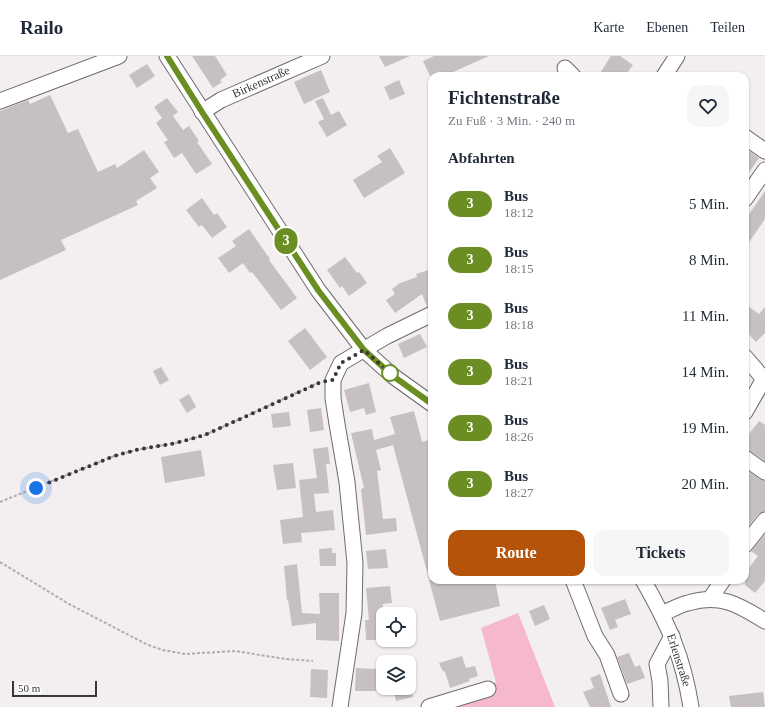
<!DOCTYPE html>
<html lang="de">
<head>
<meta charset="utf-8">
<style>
  :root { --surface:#fff; --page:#f6f6f7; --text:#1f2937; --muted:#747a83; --line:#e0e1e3; --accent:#b45309 }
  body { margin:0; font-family:Georgia,serif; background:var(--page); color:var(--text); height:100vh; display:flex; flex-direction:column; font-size:15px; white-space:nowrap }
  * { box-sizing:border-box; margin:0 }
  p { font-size:13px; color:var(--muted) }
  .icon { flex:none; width:22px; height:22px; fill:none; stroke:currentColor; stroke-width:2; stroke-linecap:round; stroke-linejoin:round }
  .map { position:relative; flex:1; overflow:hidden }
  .panel { position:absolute; left:428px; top:16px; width:321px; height:512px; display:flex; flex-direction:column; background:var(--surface); border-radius:12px; box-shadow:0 1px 3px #0004 }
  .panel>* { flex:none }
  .badge { padding:0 8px; border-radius:13px; font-size:14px; line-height:26px }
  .tools { position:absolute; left:376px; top:551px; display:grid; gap:8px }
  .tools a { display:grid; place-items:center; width:40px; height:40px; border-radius:8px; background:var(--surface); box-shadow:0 1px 3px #0004; font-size:20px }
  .scale { position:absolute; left:12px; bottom:10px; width:85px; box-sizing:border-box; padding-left:4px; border:2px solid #393738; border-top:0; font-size:11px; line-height:14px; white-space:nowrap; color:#393738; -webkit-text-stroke:3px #fff; paint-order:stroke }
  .you { position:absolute; width:20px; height:20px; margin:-10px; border:3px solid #fff; border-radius:50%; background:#1a73e8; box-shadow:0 0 0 6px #1a73e833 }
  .map>.badge { position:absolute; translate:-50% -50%; box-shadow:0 0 0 2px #fff }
  h2 { padding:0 20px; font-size:15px; line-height:36px }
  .round { display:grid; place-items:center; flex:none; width:42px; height:42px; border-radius:12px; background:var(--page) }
  .head { display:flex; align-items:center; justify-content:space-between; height:68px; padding:0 20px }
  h1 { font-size:19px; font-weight:700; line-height:30px }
  .cta { display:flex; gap:8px; margin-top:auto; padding:8px 20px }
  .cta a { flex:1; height:46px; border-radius:12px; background:var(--accent); color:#fff; font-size:16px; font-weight:700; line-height:46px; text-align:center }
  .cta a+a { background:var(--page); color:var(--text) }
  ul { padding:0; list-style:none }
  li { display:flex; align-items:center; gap:12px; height:56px; padding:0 20px }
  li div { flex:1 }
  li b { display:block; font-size:15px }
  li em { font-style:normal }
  li .badge { min-width:44px; font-weight:700; text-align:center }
  header { display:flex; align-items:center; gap:24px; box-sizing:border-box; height:56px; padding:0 20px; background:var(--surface); border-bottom:1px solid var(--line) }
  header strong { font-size:19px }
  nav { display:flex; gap:22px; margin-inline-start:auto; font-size:14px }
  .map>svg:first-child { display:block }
  .green { fill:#f6b9cc }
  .building { fill:#c6c0c2 }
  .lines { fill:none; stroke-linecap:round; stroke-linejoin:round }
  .minor-casing { stroke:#6f6a6c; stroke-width:17 }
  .path { stroke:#b0acad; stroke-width:2; stroke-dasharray:3 2; stroke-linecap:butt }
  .minor { stroke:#fff; stroke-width:15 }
  .line-casing { stroke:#fff; stroke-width:9 }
  .line { stroke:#6b8e23; stroke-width:6 }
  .walk { stroke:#393738; stroke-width:4; stroke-dasharray:0 7.2 }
  .stop-dot { fill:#fff; stroke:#6b8e23; stroke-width:2 }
  .labels { text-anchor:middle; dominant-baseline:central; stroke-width:3.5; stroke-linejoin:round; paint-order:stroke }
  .street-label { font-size:12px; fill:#393738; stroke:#fff }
</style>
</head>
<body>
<header>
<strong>Railo</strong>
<nav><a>Karte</a><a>Ebenen</a><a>Teilen</a></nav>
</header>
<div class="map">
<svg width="765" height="651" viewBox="0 0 765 651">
  <rect width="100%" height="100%" fill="#f3eeef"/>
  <path class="green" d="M518,557L555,651H450L489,628L496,626L481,572Z"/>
  <g class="building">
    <path d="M192,0H215L227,19L220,24L222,26L213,32Z"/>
    <path d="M379,0H410L385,11Z"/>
    <path d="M434,0H489L444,20H430L423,5Z"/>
    <path d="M611,0H620L633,9L625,20H598Z"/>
    <path d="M147,8L155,20L137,32L129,19Z"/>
    <path d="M321,14L330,36L304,48L294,26Z"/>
    <path d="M399,24L405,38L390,44L384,31Z"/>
    <path d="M50,39L68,77L78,73L98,116L115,108L117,112L144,94L159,116L150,122L157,132L136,145L138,149L61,184L66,194L0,224V55L28,44L30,48Z"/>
    <path d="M167,42L178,56L173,60L183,74L189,70L199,85L197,86L212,108L196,118L182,97L174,102L164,86L168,84L156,67L162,62L154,51Z"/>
    <path d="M323,42L331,59L339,55L347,69L327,81L318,66L324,63L315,45Z"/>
    <path d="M390,92L405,117L364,142L353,124L382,106L377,100Z"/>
    <path d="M745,92L759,102L745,122Z"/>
    <path d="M765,135V163L745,192V164Z"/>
    <path d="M202,142L214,159L217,157L227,171L212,182L202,169L199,171L186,154Z"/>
    <path d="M249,173L270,203L269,204L297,242L281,254L252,216L250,217L243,207L229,217L218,202L236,190L232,185Z"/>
    <path d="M345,201L357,217L359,216L367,227L349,240L342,230L340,232L327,214Z"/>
    <path d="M432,213V249L427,251L422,238L395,257L386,244L395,238L392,233L400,227L417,221L416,218Z"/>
    <path d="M745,248L759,258L765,251V277L756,286L745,274Z"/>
    <path d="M305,272L327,301L310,314L288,285Z"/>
    <path d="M420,278L427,291L404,302L398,288Z"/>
    <path d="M161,311L169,324L160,329L153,315Z"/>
    <path d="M369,327L376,356L366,359L364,352L350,356L344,334Z"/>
    <path d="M189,338L196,351L187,357L179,344Z"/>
    <path d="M321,352L324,374L310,376L307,354Z"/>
    <path d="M414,355L422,386L432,383V523H429L393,389L376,394L381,414L377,415L383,463L396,462L397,475L366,479L361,433L364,432L351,377L372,373L374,384L395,378L390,361Z"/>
    <path d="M289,356L291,370L273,372L271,358Z"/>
    <path d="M759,365L765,369V405L750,395L745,393V383Z"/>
    <path d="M328,391L330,408H326L329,437L314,438L316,456L333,454L335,474L301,477L302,486L283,488L280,464L303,461L299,424L317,422L313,393Z"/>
    <path d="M201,394L205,420L165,427L161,401Z"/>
    <path d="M293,407L296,432L277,434L273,409Z"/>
    <path d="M745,413L760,423L765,425V455L758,458L745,475Z"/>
    <path d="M765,478V525L755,537L745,529V517L758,500L751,495Z"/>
    <path d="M332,492V497H336V510H320L319,493Z"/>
    <path d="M386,493L388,512L368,513L366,495Z"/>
    <path d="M297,508L302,557L320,558L319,537H339V585L316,584V567L292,570L288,544H287L284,510Z"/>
    <path d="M429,524H495L500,550L440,565Z"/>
    <path d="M390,530L392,547L383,548V572L377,573V584H366L365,564H369L366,532Z"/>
    <path d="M625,543L631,558L615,564L618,571L610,574L601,552Z"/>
    <path d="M544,549L550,563L535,570L529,555Z"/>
    <path d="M629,597L635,611L640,609L645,622L627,628L617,601Z"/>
    <path d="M462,600L466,612L475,610L478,620L469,623L470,625L450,632L445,616L442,614L439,607Z"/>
    <path d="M356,612L376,613V635H355Z"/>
    <path d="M311,613L328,614L327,642L310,641Z"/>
    <path d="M600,618L611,651H590L583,636L594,632L590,622Z"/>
    <path d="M393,632H411L413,641L396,645Z"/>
    <path d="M763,636L765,651H731L729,640Z"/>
  </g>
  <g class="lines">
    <defs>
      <g id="minor">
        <path d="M167,0L318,234L364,294L393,320L432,348"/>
        <path d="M565,12L573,20"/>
        <path d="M664,20L677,0"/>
        <path d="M0,45L119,0"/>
        <path d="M202,56L221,44L322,0"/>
        <path d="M745,81L765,95"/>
        <path d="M745,143L765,114"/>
        <path d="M745,301L764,323"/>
        <path d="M745,356L765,321"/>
        <path d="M745,402L765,416"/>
        <path d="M745,489L765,464"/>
        <path d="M573,524L595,580L607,599L621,638"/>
        <path d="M643,524C668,568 683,600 691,651"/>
        <path d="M710,543L723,524"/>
        <path d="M662,558C671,554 679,549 688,547C720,537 739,549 765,565"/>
        <path d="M340,651L354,557L355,507L347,426L337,368L333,342V324L341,307L387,280L432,258"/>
        <path d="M429,651L488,633"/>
        <path d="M661,651L660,625L657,608L672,580"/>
      </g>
    </defs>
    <use href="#minor" class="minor-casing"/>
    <g class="path">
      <path d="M0,446L114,400L136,394L176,387L205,379L320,326"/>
      <path d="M0,506L69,548L148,589L163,594L185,598L235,595L286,603L313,605"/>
    </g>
    <use href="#minor" class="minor"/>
  </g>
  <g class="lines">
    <defs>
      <path id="line" d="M167,0L202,56L318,234L364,294L393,320L432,348"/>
    </defs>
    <use href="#line" class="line-casing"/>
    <use href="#line" class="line"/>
    <path class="walk" d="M36,432L114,400L136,394L176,387L205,379L321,326L333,324L341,307L364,294L393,320L390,317"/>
  </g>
  <circle class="stop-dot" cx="390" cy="317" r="8"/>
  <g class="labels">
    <g class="street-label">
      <text transform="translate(261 26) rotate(-24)">Birkenstraße</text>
      <text transform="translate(679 604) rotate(72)">Erlenstraße</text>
    </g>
  </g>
</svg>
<div class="tools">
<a><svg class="icon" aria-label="locate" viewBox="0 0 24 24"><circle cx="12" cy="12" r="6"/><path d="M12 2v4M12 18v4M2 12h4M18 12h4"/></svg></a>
<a><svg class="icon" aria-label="layers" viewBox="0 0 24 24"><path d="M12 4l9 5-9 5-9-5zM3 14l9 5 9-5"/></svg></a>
</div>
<div class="scale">50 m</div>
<div class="you" style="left:36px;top:432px"></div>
<b class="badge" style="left:286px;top:185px;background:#6b8e23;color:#fff">3</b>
<section class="panel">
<div class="head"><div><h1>Fichtenstraße</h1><p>Zu Fuß · 3 Min. · 240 m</p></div><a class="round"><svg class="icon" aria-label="heart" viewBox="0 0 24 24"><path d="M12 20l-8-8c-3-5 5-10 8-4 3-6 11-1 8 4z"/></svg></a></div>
<h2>Abfahrten</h2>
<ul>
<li><span class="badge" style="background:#6b8e23;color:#fff">3</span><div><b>Bus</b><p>18:12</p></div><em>5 Min.</em></li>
<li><span class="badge" style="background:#6b8e23;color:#fff">3</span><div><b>Bus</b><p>18:15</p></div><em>8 Min.</em></li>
<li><span class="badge" style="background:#6b8e23;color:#fff">3</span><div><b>Bus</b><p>18:18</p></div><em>11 Min.</em></li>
<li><span class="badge" style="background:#6b8e23;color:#fff">3</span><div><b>Bus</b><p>18:21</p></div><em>14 Min.</em></li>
<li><span class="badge" style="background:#6b8e23;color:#fff">3</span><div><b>Bus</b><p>18:26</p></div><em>19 Min.</em></li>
<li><span class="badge" style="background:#6b8e23;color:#fff">3</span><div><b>Bus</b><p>18:27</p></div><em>20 Min.</em></li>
</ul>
<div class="cta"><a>Route</a><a>Tickets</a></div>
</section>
</div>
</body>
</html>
